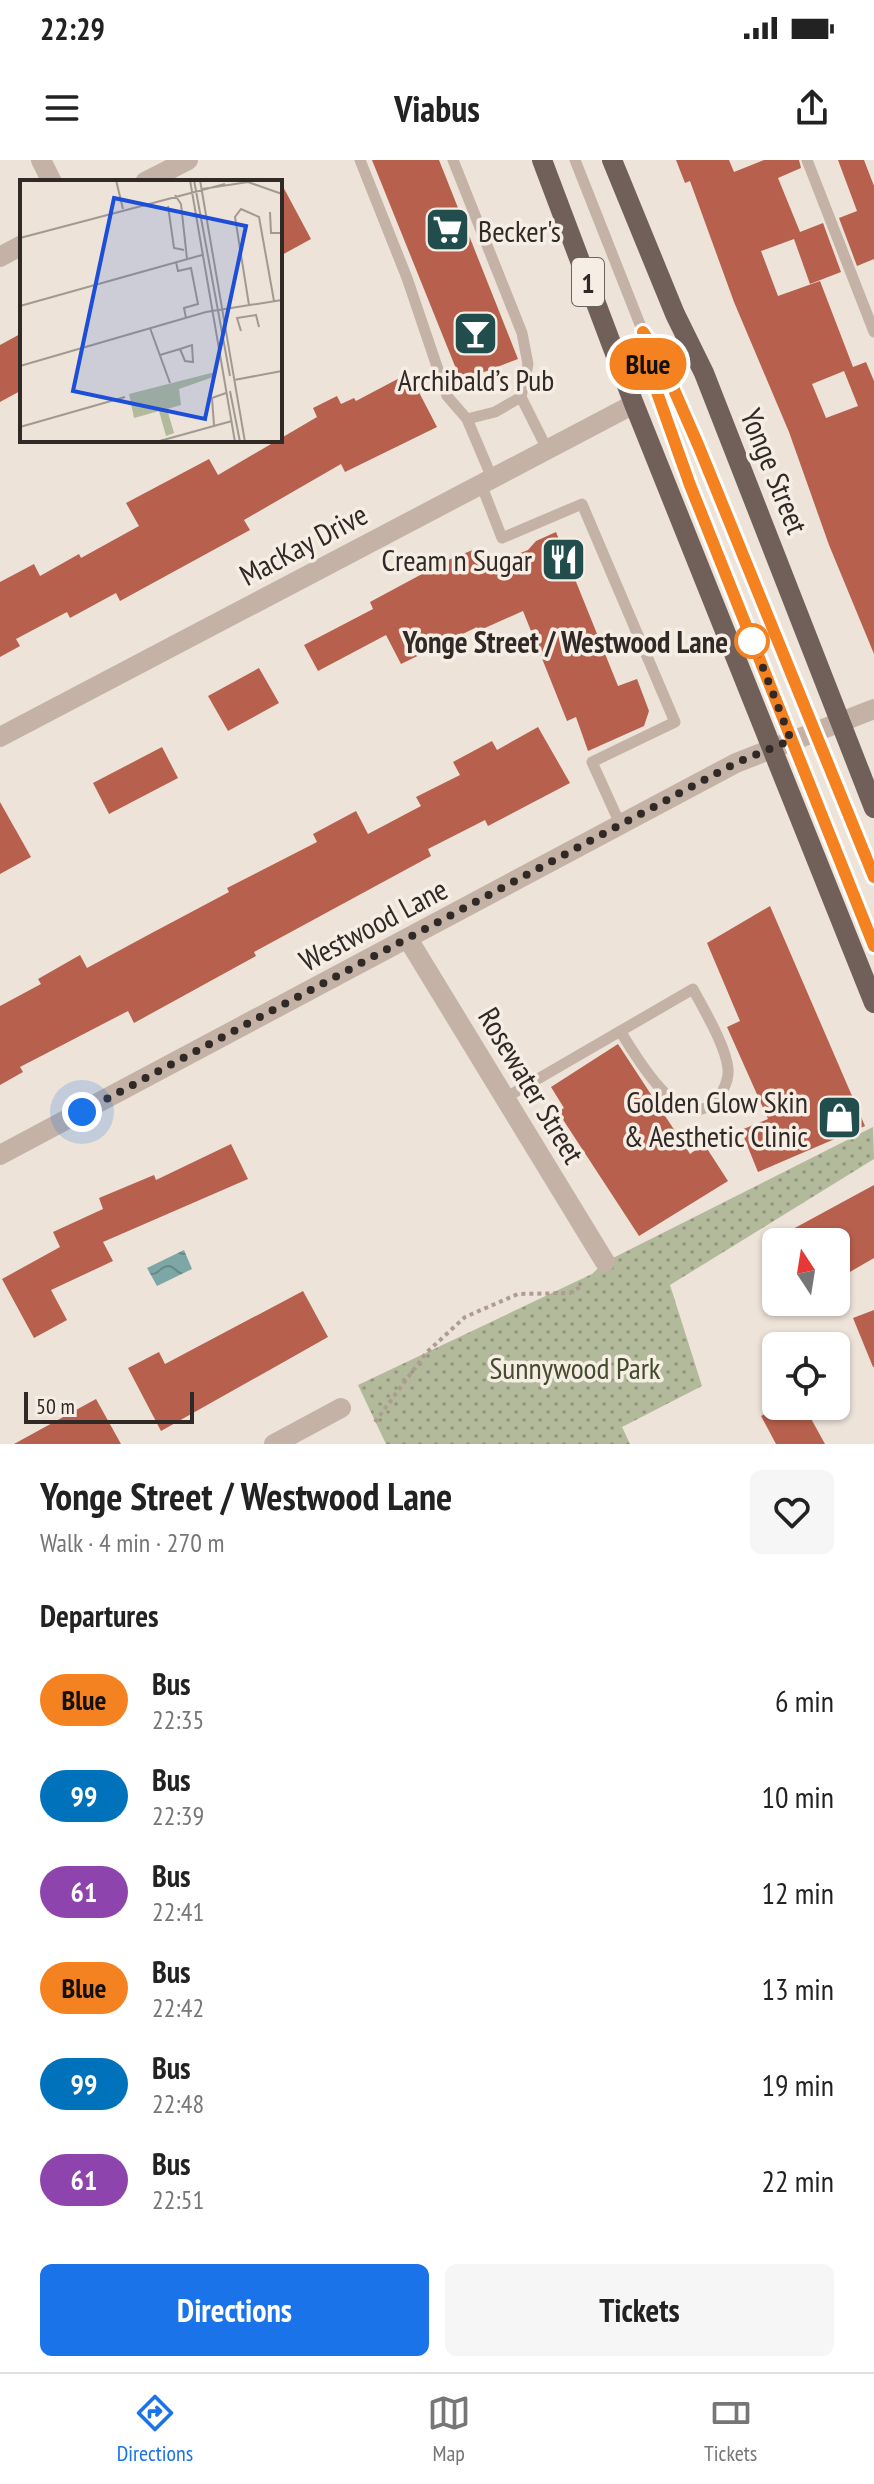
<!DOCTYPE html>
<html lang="en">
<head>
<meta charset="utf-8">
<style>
  :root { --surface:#fff; --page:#f6f6f6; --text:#222; --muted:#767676; --line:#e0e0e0; --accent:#1a73e8 }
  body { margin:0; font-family:"PT Sans Narrow",sans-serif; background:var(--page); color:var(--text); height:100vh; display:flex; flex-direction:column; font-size:30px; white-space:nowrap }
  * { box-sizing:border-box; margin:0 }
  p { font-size:26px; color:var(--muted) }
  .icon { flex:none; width:44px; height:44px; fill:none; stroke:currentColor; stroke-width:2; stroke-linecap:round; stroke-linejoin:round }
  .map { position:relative; height:1284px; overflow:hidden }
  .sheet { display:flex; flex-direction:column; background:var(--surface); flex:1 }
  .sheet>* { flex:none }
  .badge { padding:0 16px; border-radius:26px; font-size:28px; line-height:52px }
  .needle { width:52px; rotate:348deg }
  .fabs { position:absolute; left:762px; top:1068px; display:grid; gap:16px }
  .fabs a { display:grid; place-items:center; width:88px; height:88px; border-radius:12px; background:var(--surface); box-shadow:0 2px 6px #0004; font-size:40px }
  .scale { position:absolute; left:24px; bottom:20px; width:170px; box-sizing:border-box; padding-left:8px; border:4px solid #312926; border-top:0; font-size:22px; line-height:28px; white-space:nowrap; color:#312926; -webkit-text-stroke:6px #f6ede4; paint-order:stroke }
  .you { position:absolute; width:40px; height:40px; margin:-20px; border:6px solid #fff; border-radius:50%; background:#1a73e8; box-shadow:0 0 0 12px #1a73e833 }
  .map>.badge { position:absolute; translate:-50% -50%; box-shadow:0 0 0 4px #fff }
  h2 { padding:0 40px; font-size:30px; line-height:72px }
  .round { display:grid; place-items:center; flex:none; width:84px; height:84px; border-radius:12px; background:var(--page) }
  .summary { display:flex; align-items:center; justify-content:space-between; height:136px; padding:0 40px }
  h1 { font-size:38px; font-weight:700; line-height:60px }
  .action { display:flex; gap:16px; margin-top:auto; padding:16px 40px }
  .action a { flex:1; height:92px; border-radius:12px; background:var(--accent); color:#fff; font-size:32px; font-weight:700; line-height:92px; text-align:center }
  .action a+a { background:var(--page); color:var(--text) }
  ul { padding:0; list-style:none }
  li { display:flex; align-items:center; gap:24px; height:96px; padding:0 40px }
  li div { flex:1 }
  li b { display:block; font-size:30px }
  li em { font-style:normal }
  li .badge { min-width:88px; font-weight:700; text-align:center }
  .status { display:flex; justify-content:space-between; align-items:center; height:56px; padding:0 40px; background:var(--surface); direction:ltr }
  .status svg { height:22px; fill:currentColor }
  header { display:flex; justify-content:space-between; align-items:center; height:104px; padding:0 40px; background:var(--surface); font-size:36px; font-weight:700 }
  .tab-bar { display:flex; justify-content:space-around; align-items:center; height:112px; border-top:2px solid var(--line); background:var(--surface); font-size:22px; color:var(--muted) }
  .tab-bar a { display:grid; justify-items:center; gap:4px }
  .tab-bar .active { color:var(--accent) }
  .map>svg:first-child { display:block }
  .grass { fill:url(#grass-dots) }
  .water { fill:url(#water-waves) }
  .building { fill:#b7604d; fill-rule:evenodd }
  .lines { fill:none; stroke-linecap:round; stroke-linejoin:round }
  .path { stroke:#af9c91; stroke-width:4; stroke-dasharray:4 4; stroke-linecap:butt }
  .lane { stroke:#c4b2a7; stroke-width:11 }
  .street { stroke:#c4b2a7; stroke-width:20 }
  .primary { stroke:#716059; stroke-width:20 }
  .line-casing { stroke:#fff; stroke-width:18 }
  .line { stroke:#f58220; stroke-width:12 }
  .walk { stroke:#312926; stroke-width:8; stroke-dasharray:0 14.4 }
  .stop-dot { fill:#fff; stroke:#f58220; stroke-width:4 }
  .labels { text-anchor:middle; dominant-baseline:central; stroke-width:7; stroke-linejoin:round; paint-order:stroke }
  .shield { fill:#f6ede4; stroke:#6c645f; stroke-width:2 }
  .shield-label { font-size:28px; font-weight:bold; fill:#312926 }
  .poi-label { font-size:30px; fill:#312926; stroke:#f6ede4; text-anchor:end }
  .street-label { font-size:30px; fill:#312926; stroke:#f6ede4 }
  .stop-label { font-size:30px; font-weight:bold; fill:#312926; stroke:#f6ede4; text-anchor:end }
  .park-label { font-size:30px; fill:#434c2d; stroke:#f6ede4 }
  .inset-road { fill:none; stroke:#a29991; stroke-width:2 }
  .view { fill:#1d4ed8; fill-opacity:0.15; stroke:#1d4ed8; stroke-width:4 }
  .inset-edge { fill:none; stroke:#312926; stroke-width:4 }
</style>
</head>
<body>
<div class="status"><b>22:29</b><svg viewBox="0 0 49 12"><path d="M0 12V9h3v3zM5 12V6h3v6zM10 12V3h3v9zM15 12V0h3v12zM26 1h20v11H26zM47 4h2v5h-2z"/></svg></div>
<header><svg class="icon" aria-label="menu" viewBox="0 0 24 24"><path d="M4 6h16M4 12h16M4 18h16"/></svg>Viabus<svg class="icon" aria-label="share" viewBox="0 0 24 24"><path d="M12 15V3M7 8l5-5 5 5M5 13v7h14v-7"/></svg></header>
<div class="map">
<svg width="874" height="1284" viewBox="0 0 874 1284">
  <defs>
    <pattern id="grass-dots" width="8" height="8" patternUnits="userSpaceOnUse" patternTransform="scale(2)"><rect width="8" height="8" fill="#b2ba9b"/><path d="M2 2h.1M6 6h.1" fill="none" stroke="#91977e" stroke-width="1.8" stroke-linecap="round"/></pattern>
    <pattern id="water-waves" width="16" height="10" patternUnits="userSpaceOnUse" patternTransform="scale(2)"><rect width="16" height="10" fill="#7ca7a6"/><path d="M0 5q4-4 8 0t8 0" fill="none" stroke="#668887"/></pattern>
  </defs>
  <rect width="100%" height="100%" fill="#ede3d9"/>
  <path class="grass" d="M873,967L874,999L670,1125L702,1226L622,1267L630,1284H386L358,1225L592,1114L605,1102Z"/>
  <path class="water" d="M184,1090L192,1109L157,1126L147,1108Z"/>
  <g class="building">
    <path d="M372,0H439L518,199L461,221Z"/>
    <path d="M676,0H729L734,12L764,0H799L801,8L778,18L800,72L823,63L841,112L810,124L794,79L761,91L778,136L820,121L853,207L866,202L874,221V494L829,385L789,272L734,142L690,21L685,23ZM844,211L858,246L826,258L812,224Z"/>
    <path d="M838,0H864L874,26V99L857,106L839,58L857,51Z"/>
    <path d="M280,21L311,79L280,96Z"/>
    <path d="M22,173V230L0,242V185Z"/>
    <path d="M409,213L437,267L345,312L341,304L244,360L250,370L120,441L116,433L70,458L67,452L16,479L20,486L0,497V422L34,404L40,416L79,394L81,398L139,366L126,343L209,299L218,315L317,257L313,248L337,236L341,244L354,238L356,241Z"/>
    <path d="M556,372L618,526L637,519L649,551L644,566L588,591L576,557L567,561L523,451L478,471L477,467L401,504L386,475L318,511L304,485L373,449L370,442L448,400L480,387L488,406L528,390L536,381Z"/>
    <path d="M259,508L279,543L228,571L208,536Z"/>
    <path d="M538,567L570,623L488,666L485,660L428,689L431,696L254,792L256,796L134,863L128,851L20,907L23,912L0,925V846L41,824L38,819L80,795L87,808L148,775L229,732L227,728L317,682L313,674L356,651L368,674L421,646L416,637L460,615L453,602L492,581L497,590Z"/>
    <path d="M162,587L178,618L109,654L93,623Z"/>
    <path d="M0,642L31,697L0,714Z"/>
    <path d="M770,746L865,966L758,1012L741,970L768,959L727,867L740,861L707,783Z"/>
    <path d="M618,884L690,994L704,984L728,1021L639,1076L558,952L564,948L551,927Z"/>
    <path d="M231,984L248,1019L103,1082L113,1101L51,1130L67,1160L34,1178L2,1119L60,1087L53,1072L103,1049L99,1038L154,1015L156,1020Z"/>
    <path d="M874,1025V1098L836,1120V1082H769Z"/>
    <path d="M303,1131L328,1177L161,1271L128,1208L159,1192L165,1204Z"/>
    <path d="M874,1150V1207H873L853,1158Z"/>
    <path d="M96,1239L121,1284H14Z"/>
    <path d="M780,1246H804L825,1284H776L761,1256Z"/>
  </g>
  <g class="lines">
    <path class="path" d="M375,1262L426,1193L465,1157L518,1134L570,1133L580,1127"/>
    <g class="lane">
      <path d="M360,0L407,118L447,236L467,259L495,252L521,237"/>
      <path d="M453,0L522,173L528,204L521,237L547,289"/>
      <path d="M575,0L643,172L661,200L699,287L874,717"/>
      <path d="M807,0L874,172"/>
      <path d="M644,177L648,207L690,325L874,785"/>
      <path d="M467,259L492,318"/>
      <path d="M481,324L502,378L582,344L675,562L592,602L621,666"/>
      <path d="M505,938L693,829C704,850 726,886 728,909C729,921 722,935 713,943C678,973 635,894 620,871"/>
    </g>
    <g class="street">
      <path d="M41,0L52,22"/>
      <path d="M145,22L188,0"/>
      <path d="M0,97L22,85"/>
      <path d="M0,577L634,244"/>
      <path d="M408,779L605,1102"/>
      <path d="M0,995L736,603L874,549"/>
      <path d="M274,1284L341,1248"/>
    </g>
    <g class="primary">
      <path d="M542,0L634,244L874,843"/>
      <path d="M612,0L675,154L704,213L874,648"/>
    </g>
  </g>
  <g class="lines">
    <defs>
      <path id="line" d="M874,717L699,287L661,200L643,172L648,207L690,325L874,786"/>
    </defs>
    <use href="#line" class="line-casing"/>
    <use href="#line" class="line"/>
    <path class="walk" d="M82,952L736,603L791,580L748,469L752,481"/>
  </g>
  <defs>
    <symbol id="supermarket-square" viewBox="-11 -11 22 22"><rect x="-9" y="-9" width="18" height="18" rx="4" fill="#214d4d" stroke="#f6ede4"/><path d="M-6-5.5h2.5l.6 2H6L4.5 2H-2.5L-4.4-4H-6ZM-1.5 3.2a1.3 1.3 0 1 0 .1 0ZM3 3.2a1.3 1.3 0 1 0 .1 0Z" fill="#fff"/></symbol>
    <symbol id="bar-square" viewBox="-11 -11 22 22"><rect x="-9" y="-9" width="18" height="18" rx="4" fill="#214d4d" stroke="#f6ede4"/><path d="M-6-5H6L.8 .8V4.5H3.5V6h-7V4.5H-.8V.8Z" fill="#fff"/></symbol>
    <symbol id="restaurant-square" viewBox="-11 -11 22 22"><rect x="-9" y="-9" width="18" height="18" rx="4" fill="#214d4d" stroke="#f6ede4"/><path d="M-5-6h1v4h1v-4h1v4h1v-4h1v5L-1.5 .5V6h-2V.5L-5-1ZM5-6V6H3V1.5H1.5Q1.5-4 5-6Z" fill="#fff"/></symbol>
    <symbol id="shop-square" viewBox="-11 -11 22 22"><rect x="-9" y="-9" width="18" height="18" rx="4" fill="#214d4d" stroke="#f6ede4"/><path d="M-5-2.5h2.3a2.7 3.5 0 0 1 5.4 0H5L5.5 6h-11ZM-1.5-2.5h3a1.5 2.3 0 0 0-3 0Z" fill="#fff"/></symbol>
  </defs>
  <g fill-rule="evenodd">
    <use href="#supermarket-square" x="422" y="44" width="51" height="51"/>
    <use href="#bar-square" x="450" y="148" width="51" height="51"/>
    <use href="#restaurant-square" x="538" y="374" width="51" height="51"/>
    <use href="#shop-square" x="814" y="932" width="51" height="51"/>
  </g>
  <circle class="stop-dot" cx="752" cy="481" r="16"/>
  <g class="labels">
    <rect class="shield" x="572" y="98" width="32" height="48" rx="6"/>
    <g class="shield-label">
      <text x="588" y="122">1</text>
    </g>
    <g class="poi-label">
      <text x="478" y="70" text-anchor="start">Becker's</text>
      <text x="476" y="219" text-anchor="middle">Archibald’s Pub</text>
      <text x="532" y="399">Cream n Sugar</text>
      <text x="808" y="941">Golden Glow Skin<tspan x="808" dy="34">&amp; Aesthetic Clinic</tspan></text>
    </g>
    <g class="street-label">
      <text transform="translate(775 311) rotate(68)">Yonge Street</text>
      <text transform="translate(303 384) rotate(-28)">MacKay Drive</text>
      <text transform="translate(373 764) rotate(-28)">Westwood Lane</text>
      <text transform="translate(532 925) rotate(59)">Rosewater Street</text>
    </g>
    <g class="stop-label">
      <text x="728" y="481">Yonge Street / Westwood Lane</text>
    </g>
    <g class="park-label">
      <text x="575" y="1207">Sunnywood Park</text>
    </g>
  </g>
  <g transform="translate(20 20)">
    <rect width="262" height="262" fill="#ede3d9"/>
    <path d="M195,192L196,196L159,209L161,225L147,229L154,253L146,256L139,231L114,238L109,214Z" fill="#b2ba9b"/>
    <path class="inset-road" d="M96,0L103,29M170,0L215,262M174,0L210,196M180,0L225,262M182,9L228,2L262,14M155,15L161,24L167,79M148,26L154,68L164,70M250,32L251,53H262M0,58L205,4M156,82L158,91L171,88L178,124L164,128L166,138M229,125L215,37L221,29L239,37L254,121M0,126L182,75M130,148L150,203M221,151L217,138L236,135L239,147M140,175L160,169L172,165L173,182L165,181L160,169M0,186L186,132L262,120M214,200L262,191M210,211L220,262M194,245L192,218L206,213M0,247L105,217M136,262L212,241"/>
    <path class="view" d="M94,18L226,46L185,239L53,211Z"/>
    <rect width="262" height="262" class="inset-edge"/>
  </g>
</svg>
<div class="fabs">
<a><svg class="needle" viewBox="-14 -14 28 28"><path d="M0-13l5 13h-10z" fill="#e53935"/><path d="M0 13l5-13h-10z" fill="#767676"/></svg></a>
<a><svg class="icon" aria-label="locate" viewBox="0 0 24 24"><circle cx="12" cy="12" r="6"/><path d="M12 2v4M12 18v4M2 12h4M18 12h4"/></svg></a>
</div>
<div class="scale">50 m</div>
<div class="you" style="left:82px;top:952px"></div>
<b class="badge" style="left:648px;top:204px;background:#f58220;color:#111">Blue</b>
</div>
<section class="sheet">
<div class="summary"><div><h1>Yonge Street / Westwood Lane</h1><p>Walk · 4 min · 270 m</p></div><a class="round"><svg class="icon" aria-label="heart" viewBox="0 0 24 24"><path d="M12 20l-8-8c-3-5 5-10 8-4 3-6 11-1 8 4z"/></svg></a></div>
<h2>Departures</h2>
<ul>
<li><span class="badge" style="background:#f58220;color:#111">Blue</span><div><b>Bus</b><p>22:35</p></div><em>6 min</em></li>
<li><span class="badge" style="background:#0072bc;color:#fff">99</span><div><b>Bus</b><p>22:39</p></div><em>10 min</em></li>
<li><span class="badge" style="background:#8e44ad;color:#fff">61</span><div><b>Bus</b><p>22:41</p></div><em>12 min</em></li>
<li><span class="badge" style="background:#f58220;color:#111">Blue</span><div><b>Bus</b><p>22:42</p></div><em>13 min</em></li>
<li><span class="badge" style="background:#0072bc;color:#fff">99</span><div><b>Bus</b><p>22:48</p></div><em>19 min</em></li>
<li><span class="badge" style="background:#8e44ad;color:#fff">61</span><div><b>Bus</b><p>22:51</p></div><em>22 min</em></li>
</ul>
<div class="action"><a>Directions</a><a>Tickets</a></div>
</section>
<nav class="tab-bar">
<a class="active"><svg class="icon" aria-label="directions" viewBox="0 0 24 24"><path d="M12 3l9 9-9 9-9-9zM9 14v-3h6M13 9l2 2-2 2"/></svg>Directions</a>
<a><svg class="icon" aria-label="map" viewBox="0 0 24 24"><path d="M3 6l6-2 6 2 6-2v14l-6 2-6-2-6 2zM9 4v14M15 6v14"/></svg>Map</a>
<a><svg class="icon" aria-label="tickets" viewBox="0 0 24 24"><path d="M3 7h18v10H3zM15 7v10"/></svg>Tickets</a>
</nav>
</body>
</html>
